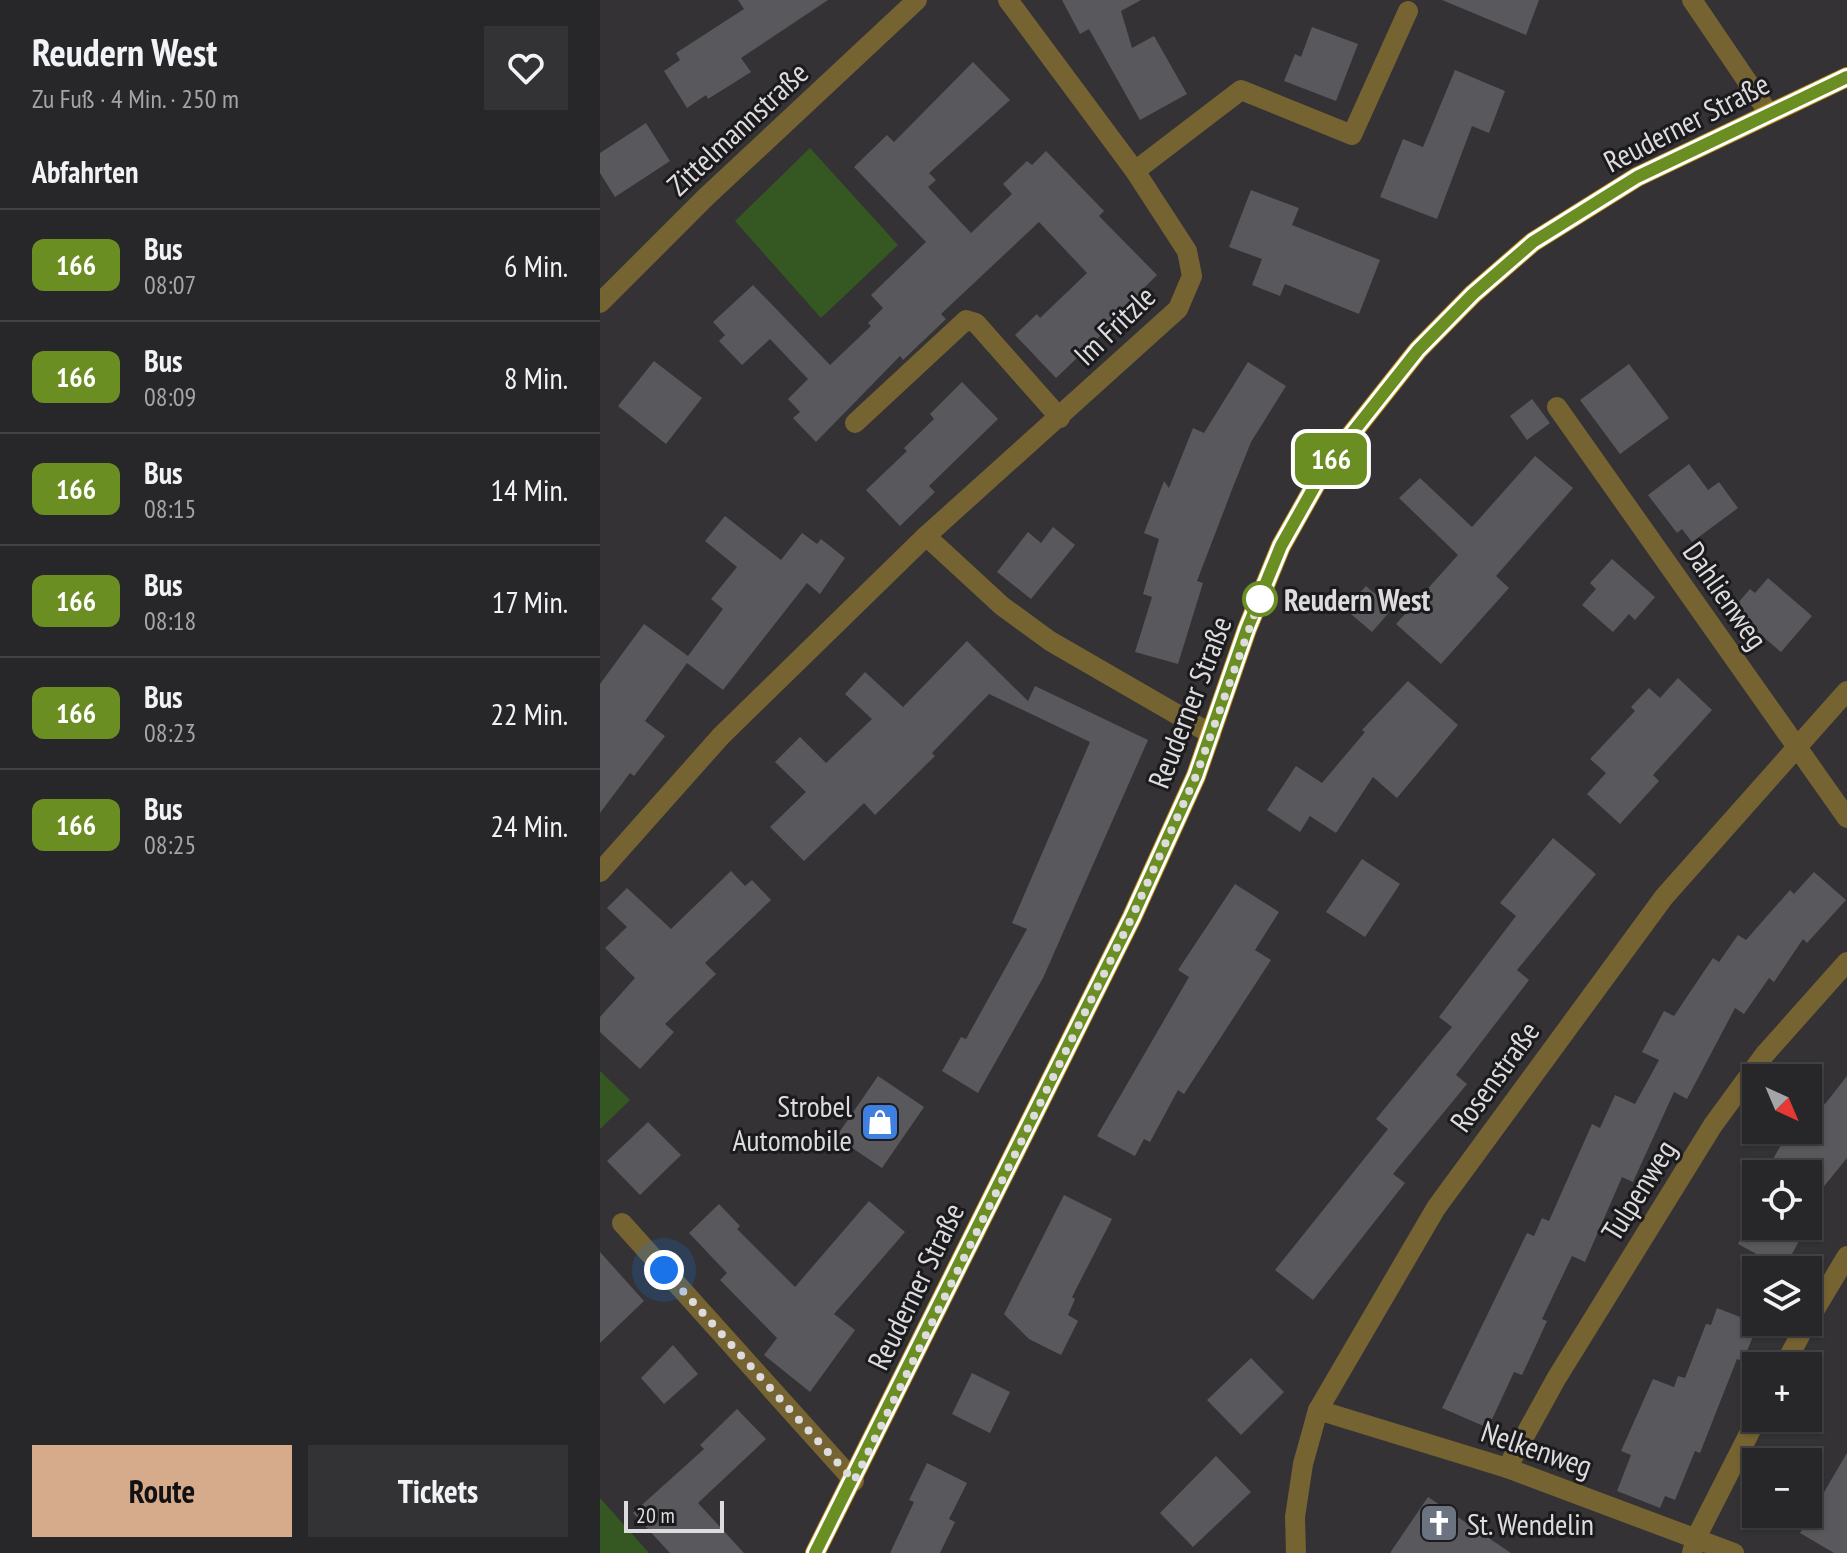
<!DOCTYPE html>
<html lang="de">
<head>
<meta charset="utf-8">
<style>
  :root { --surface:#272628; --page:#333234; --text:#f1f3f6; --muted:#a4a5a8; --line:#434345; --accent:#d6ab8b }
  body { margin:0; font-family:"PT Sans Narrow",sans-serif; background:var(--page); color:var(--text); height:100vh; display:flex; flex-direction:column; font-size:30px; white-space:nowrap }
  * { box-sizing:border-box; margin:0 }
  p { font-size:26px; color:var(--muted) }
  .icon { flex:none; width:44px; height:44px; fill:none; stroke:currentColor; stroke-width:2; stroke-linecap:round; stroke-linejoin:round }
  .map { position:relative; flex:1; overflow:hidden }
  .drawer { display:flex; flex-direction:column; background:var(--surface); width:600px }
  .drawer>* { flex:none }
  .badge { padding:0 16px; border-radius:12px; font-size:28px; line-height:52px }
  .needle { width:52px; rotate:136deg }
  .tools { position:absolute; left:1142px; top:1064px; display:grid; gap:16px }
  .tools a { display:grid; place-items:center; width:80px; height:80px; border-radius:0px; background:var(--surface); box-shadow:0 2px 6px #0004,0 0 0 2px var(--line); font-size:40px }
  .scale { position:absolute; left:24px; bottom:20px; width:100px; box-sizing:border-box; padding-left:8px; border:4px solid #dddbdd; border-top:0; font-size:22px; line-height:28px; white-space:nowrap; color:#dddbdd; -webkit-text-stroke:6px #1b1a1c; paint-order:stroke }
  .you { position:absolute; width:40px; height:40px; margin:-20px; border:6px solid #fff; border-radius:50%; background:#1a73e8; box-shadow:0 0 0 12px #1a73e833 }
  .map>.badge { position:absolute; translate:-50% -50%; box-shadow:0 0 0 4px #fff }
  h2 { padding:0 32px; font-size:30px; line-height:72px }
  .round { display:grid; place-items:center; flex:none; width:84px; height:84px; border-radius:0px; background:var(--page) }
  .headline { display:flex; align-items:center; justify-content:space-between; height:136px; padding:0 32px }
  h1 { font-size:38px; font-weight:700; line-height:60px }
  .cta { display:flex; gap:16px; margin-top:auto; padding:16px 32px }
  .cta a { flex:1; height:92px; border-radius:0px; background:var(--accent); color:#111; font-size:32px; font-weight:700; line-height:92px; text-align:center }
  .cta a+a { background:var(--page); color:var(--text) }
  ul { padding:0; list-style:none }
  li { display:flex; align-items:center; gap:24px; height:112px; padding:0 32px; border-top:2px solid var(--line) }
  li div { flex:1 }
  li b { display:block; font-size:30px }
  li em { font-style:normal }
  li .badge { min-width:88px; font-weight:700; text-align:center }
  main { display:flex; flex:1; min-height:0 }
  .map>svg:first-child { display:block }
  .green { fill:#355823 }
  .building { fill:#59585c }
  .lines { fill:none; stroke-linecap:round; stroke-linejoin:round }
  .minor { stroke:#766332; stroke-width:20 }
  .major { stroke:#b99010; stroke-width:20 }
  .line-casing { stroke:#fff; stroke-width:18 }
  .line { stroke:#6b8e23; stroke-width:12 }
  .walk { stroke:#dddbdd; stroke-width:8; stroke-dasharray:0 14.4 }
  .stop-dot { fill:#fff; stroke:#6b8e23; stroke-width:4 }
  .labels { text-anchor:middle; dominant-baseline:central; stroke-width:6; stroke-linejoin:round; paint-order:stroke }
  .street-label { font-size:30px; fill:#dddbdd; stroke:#1b1a1c }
  .stop-label { font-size:30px; font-weight:bold; fill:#dddbdd; stroke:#1b1a1c; text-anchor:start }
  .poi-label { font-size:30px; fill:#dddbdd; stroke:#1b1a1c; text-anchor:end }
</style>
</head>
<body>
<main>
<section class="drawer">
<div class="headline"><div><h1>Reudern West</h1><p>Zu Fuß · 4 Min. · 250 m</p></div><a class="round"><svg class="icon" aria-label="heart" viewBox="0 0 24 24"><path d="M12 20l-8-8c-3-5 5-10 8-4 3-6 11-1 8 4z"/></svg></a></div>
<h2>Abfahrten</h2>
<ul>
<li><span class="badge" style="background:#6b8e23;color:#fff">166</span><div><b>Bus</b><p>08:07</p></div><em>6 Min.</em></li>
<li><span class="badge" style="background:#6b8e23;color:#fff">166</span><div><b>Bus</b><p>08:09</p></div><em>8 Min.</em></li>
<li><span class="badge" style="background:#6b8e23;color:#fff">166</span><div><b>Bus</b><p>08:15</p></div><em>14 Min.</em></li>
<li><span class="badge" style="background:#6b8e23;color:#fff">166</span><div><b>Bus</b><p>08:18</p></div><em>17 Min.</em></li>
<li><span class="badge" style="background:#6b8e23;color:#fff">166</span><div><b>Bus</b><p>08:23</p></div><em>22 Min.</em></li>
<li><span class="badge" style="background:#6b8e23;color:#fff">166</span><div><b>Bus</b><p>08:25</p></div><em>24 Min.</em></li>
</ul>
<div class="cta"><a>Route</a><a>Tickets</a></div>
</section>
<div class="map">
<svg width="1247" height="1553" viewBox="0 0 1247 1553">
  <rect width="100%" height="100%" fill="#343235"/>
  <g class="green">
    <path d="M210,148L298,245L221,318L135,221Z"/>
    <path d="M0,1071L30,1100L0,1129Z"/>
    <path d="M0,1498L49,1553H0Z"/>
  </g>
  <g class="building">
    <path d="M138,0H228L141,58L151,72L108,99L106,95L87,108L64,71L80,60L76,53L144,9Z"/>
    <path d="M462,0H541L521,11L532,48L554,36L587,94L540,120L489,29L480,34Z"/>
    <path d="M842,0H939L926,35Z"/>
    <path d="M712,27L758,44L736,101L684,81L695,54L701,57Z"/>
    <path d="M373,62L410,100L329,173L336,180L328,187L371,233L412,194L403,184L427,161L432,165L446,151L504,211L499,216L557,275L540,292L543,295L456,378L415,335L437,314L440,318L487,273L439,222L341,314L346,319L303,360L300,356L216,442L193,418L200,412L188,399L208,379L170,339L142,365L119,341L125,335L113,322L153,285L230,365L271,326L268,323L283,308L271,295L326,242L254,167L287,135L294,142Z"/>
    <path d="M855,70L905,91L889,133L872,126L837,219L780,197L803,139L823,147Z"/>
    <path d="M46,123L70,161L15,197L0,173V153Z"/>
    <path d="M651,190L699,208L692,225L780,260L759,314L685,284L680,296L652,285L662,259L629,247Z"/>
    <path d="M54,361L102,398L66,444L18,406Z"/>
    <path d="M648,362L686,386L651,442L633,487L597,581L603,583L578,664L535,652L552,597L543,594L559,539L544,533L564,481L569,488L593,428L604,433Z"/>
    <path d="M1029,364L1069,418L1020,454L980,400Z"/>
    <path d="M362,382L398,419L329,486L335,492L300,526L266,490L307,451L304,448L334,419L330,414Z"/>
    <path d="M932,399L950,423L927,440L910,416Z"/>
    <path d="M935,456L973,488L896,576L909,588L841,664L796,624L858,555L799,498L820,478L872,527Z"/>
    <path d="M1089,464L1108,490L1119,482L1138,508L1092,542L1082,529L1077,533L1048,495Z"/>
    <path d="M125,516L181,560L202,533L217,544L221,539L245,558L220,594L207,583L123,690L87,663L45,721L65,736L34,776L30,773L0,813V684L44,624L88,656L123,609L111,599L137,567L105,541Z"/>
    <path d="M453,527L475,545L431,599L397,572L428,532L441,543Z"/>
    <path d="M1012,559L1055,597L1035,620L1029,614L1013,632L982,605L996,589L990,583Z"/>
    <path d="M1168,578L1212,616L1181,652L1132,610L1150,589L1155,593Z"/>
    <path d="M766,586L792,609L772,632L745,609Z"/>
    <path d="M367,641L428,701L435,686L548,740L443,978L378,1093L342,1071L361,1037L366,1039L427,929L412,923L490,742L389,694L332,753L335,756L275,815L264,803L204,861L170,827L206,792L175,762L200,737L226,763L272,719L245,694L265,672L303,707Z"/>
    <path d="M1078,678L1112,710L1053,775L1059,781L1020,824L987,794L1006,773L990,759L1035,711L1031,707L1049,688L1060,698Z"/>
    <path d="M808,681L858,725L797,798L773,777L736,833L710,816L700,832L667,810L696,766L722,783L765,732L762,730Z"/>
    <path d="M953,838L996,874L917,970L929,980L856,1075L867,1084L793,1174L805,1183L713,1300L675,1270L788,1129L776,1119L852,1027L839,1017L916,916L900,903Z"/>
    <path d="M762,859L800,884L765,937L726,912Z"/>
    <path d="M131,871L145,886L152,880L171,900L105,963L116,974L65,1024L74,1032L40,1069L0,1032V1017L35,978L5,948L27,927L7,908L27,888L71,929Z"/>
    <path d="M1214,872L1246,900L1207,943L1203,939L1174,982L1169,978L1144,1014L1135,1008L1087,1099L1074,1092L1033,1182L1022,1177L985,1262L972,1256L942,1319L947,1321L937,1343L922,1375L914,1372L888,1428L842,1408L927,1233L934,1236L942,1218L949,1221L992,1124L1000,1128L1015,1095L1035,1104L1059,1060L1042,1052L1064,1011L1074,1016L1113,958L1119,962L1138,935L1146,940L1190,890L1194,894Z"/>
    <path d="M635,884L679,912L655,950L671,960L584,1094L578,1090L550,1142L544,1139L535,1156L497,1136L589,977L578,970Z"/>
    <path d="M278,1076L324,1107L282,1168L236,1137Z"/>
    <path d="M1247,1076V1158L1208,1206V1174H1165L1189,1130H1208V1117L1221,1101L1225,1104Z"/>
    <path d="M48,1122L81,1155L40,1195L7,1161Z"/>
    <path d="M464,1195L512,1219L472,1297L475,1299L468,1315L478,1321L461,1355L429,1339L404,1314Z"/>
    <path d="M269,1201L305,1232L234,1314L255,1330L210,1392L164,1355L177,1338L120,1280L127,1273L89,1233L119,1204L140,1226L137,1229L195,1287Z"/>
    <path d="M1147,1226H1207L1184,1269L1138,1244Z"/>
    <path d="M0,1252L44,1301L0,1343Z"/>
    <path d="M1117,1308L1158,1324L1143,1361L1137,1359L1100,1453L1095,1451L1075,1500L1065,1496L1060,1508L1017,1491L1031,1455L1021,1451L1053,1379L1074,1387L1078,1376L1085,1378L1106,1324L1111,1325Z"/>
    <path d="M73,1345L98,1374L64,1404L41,1378Z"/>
    <path d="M651,1358L684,1392L641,1435L607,1400Z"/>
    <path d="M372,1373L410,1392L390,1433L352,1414Z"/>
    <path d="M137,1409L166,1439L98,1503L144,1553H70L33,1513L104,1449L100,1445Z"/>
    <path d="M1247,1453V1553H1234L1200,1533Z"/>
    <path d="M616,1456L651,1492L593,1547L560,1513Z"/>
    <path d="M327,1463L367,1483L349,1519L355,1522L340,1553H290L314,1502L309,1500Z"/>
    <path d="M828,1497L911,1553H790Z"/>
  </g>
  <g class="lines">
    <g class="minor">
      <path d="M1092,0L1168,112"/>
      <path d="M535,171L641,90L752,135L808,11"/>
      <path d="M0,303L106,197L317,0"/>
      <path d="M957,407L1247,818"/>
      <path d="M255,423L366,320L376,323L460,418"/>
      <path d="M326,536L402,606L450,641L611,734"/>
      <path d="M0,872L121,736L326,536L578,309L592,276L587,251L535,171L408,0"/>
      <path d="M22,1223L254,1481"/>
      <path d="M1208,1321L1247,1256"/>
      <path d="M1184,1366L1207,1322"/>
      <path d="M718,1410L907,1468L1134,1553"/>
      <path d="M907,1468L956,1379L1113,1125L1165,1054L1247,962"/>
      <path d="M696,1553L695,1517L703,1464L718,1410L836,1208L1064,897L1247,691"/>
      <path d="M1092,1553L1096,1538L1157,1418"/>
    </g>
    <path class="major" d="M215,1553L532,917L596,776L647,629L681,546L726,466L818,350L873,294L933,242L1037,177L1247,77"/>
  </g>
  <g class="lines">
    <defs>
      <path id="line" d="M215,1553L532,917L596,776L647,629L681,546L726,466L818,350L873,294L933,242L1037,177L1247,77"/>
    </defs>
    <use href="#line" class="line-casing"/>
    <use href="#line" class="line"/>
    <path class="walk" d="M64,1270L254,1481L532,917L596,776L660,599"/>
  </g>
  <defs>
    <symbol id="shop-square" viewBox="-11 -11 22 22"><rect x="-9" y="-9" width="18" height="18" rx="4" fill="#3f7fe0" stroke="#1b1a1c"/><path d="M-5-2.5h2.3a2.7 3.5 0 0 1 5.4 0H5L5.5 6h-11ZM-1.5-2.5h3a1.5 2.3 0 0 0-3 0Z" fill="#fff"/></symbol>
    <symbol id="church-square" viewBox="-11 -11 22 22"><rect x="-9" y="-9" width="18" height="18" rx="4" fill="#6b7280" stroke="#1b1a1c"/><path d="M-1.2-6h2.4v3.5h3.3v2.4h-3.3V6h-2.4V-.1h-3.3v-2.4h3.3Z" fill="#fff"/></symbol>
  </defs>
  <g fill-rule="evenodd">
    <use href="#shop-square" x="258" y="1100" width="44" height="44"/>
    <use href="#church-square" x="817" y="1501" width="44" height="44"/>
  </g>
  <circle class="stop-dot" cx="660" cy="599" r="16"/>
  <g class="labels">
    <g class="street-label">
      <text transform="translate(1086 122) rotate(-27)">Reuderner Straße</text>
      <text transform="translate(137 128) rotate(-43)">Zittelmannstraße</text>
      <text transform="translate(514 325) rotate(-44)">Im Fritzle</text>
      <text transform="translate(1126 595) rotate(55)">Dahlienweg</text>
      <text transform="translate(589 702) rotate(-69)">Reuderner Straße</text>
      <text transform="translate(894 1076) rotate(-54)">Rosenstraße</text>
      <text transform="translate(1038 1190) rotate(-58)">Tulpenweg</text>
      <text transform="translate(315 1286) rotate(-64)">Reuderner Straße</text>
      <text transform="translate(937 1448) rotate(19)">Nelkenweg</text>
    </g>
    <g class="stop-label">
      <text x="684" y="599">Reudern West</text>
    </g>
    <g class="poi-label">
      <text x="252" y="1105">Strobel<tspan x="252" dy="34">Automobile</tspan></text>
      <text x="867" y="1523" text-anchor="start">St. Wendelin</text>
    </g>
  </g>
</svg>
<div class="tools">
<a><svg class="needle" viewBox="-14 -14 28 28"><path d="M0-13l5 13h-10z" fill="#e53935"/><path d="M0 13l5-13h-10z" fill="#a4a5a8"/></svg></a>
<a><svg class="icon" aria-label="locate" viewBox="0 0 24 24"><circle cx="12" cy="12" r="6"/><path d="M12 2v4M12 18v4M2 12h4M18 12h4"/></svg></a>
<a><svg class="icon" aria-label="layers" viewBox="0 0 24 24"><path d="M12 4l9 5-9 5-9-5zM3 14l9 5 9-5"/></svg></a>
<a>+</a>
<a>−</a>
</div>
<div class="scale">20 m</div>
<div class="you" style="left:64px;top:1270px"></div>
<b class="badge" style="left:731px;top:459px;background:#6b8e23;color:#fff">166</b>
</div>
</main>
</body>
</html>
